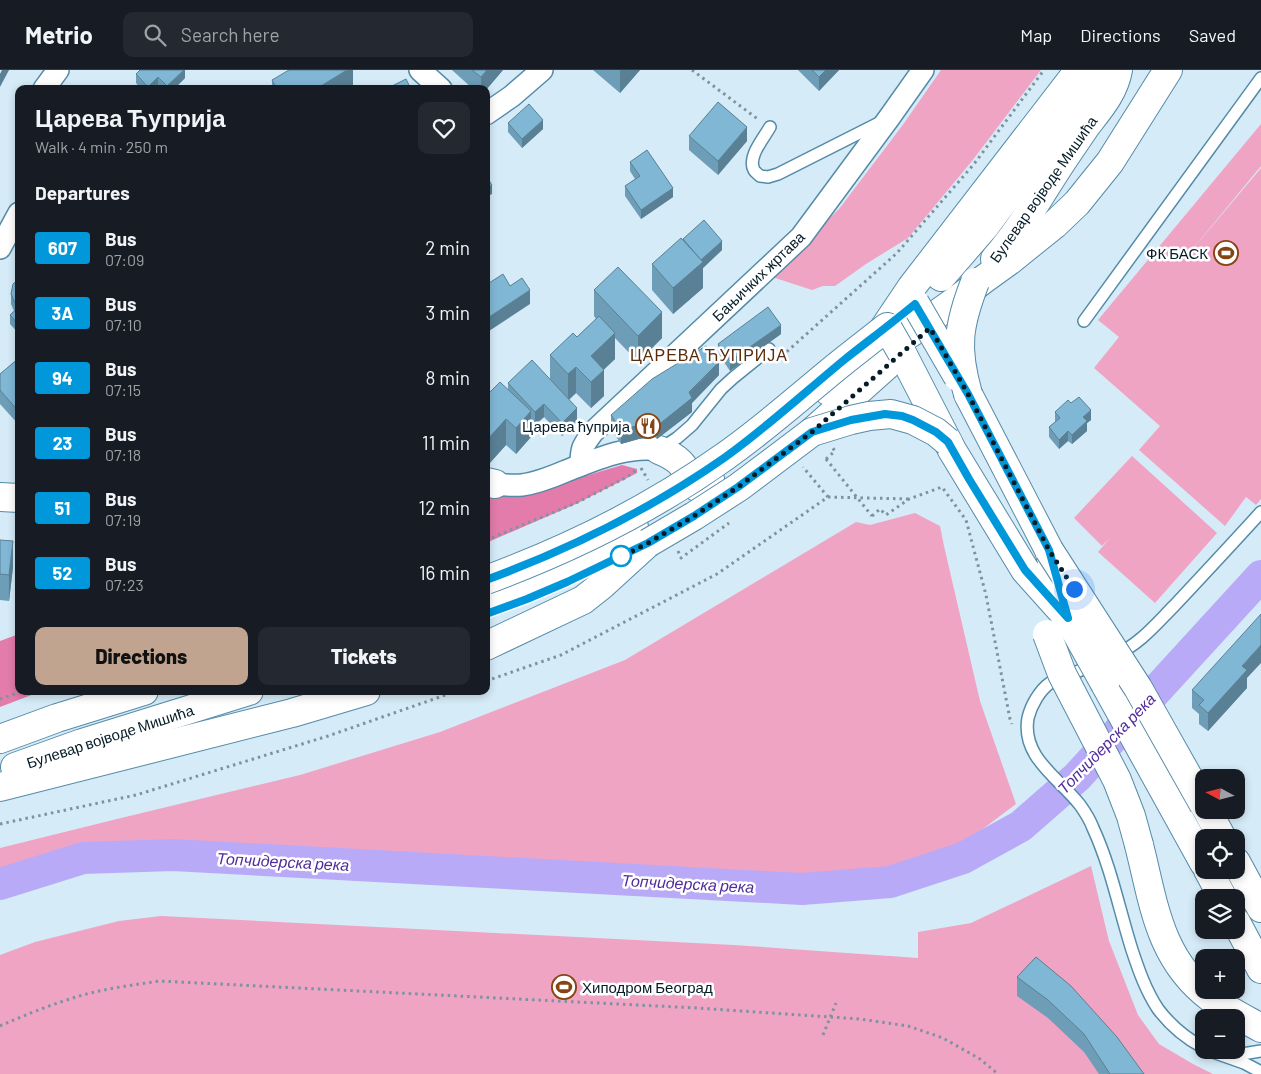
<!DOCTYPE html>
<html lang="en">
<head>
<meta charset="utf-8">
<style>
  :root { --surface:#171b24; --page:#242831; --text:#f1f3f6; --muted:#9ea1a6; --line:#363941; --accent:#c1a48f }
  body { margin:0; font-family:Barlow,sans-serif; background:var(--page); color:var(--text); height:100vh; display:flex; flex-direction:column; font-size:19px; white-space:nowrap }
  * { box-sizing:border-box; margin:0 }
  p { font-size:16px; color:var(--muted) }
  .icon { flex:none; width:28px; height:28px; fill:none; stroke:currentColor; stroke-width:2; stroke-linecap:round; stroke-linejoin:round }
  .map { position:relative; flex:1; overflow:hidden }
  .panel { position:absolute; left:15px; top:15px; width:475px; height:610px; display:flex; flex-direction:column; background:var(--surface); border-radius:10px; box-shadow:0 2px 8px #0003 }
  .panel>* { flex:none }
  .badge { padding:0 10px; border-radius:4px; font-size:18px; line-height:32px }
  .needle { width:32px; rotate:277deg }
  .controls { position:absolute; left:1195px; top:699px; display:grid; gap:10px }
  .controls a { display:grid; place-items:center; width:50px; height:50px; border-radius:10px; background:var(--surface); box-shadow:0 2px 8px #0003; font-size:25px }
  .you { position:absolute; width:25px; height:25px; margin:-12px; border:4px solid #fff; border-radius:50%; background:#1a73e8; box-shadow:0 0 0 8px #1a73e833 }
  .map>.badge { position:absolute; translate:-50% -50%; box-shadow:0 0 0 2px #fff }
  h2 { padding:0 20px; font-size:19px; line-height:45px }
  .round { display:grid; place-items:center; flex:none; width:52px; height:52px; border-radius:10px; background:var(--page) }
  .headline { display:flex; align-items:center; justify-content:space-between; height:85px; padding:0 20px }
  h1 { font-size:24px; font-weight:800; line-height:38px }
  .button { display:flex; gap:10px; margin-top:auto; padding:10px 20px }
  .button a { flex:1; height:58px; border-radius:10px; background:var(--accent); color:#111; font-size:20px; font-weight:800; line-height:58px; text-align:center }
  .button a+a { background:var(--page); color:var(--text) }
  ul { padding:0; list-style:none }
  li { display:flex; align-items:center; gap:15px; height:65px; padding:0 20px }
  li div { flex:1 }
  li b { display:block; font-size:19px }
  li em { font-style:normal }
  li .badge { min-width:55px; font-weight:700; text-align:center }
  header { display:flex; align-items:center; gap:30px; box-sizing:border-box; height:70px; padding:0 25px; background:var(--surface); border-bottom:1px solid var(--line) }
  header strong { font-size:24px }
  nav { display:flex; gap:28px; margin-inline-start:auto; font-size:18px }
  .search { width:350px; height:45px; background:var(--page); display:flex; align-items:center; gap:12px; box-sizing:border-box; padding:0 18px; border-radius:10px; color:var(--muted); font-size:19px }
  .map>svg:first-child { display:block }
  .green { fill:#f0a4c4 }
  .forest { fill:#e37cab }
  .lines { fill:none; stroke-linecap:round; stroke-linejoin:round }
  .river { stroke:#b9aaf8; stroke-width:32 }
  .lane-casing { stroke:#558ba8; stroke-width:14 }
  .street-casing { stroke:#558ba8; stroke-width:24 }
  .secondary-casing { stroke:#558ba8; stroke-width:30 }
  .path { stroke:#7d939f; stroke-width:3; stroke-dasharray:2.5 4; stroke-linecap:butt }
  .lane { stroke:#fff; stroke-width:11 }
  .street { stroke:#fff; stroke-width:21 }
  .secondary { stroke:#fff; stroke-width:28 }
  .secondary-bridge-casing { stroke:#558ba8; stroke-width:30; stroke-linecap:butt }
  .path-bridge { stroke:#7d939f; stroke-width:3; stroke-dasharray:2.5 4; stroke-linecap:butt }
  .secondary-bridge { stroke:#fff; stroke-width:28 }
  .wall { fill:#6e9db7 }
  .shaded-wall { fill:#5a8095 }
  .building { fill:#80b7d5; stroke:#5a8095 }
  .line-casing { stroke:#fff; stroke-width:11 }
  .line { stroke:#0098da; stroke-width:8 }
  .walk { stroke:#051c27; stroke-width:5; stroke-dasharray:0 9 }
  .stop-dot { fill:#fff; stroke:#0098da; stroke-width:2.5 }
  .labels { text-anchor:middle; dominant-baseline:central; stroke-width:5; stroke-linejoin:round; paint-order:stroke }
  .street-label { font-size:15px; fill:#051c27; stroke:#fff }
  .poi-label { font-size:15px; fill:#051c27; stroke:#fff; text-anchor:end }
  .neighbourhood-label { font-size:16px; letter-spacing:1px; fill:#592b09; stroke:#fff }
  .water-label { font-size:16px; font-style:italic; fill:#512d9b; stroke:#fff }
</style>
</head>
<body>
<header>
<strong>Metrio</strong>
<div class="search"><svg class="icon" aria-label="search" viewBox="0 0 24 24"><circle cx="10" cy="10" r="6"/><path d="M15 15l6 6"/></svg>Search here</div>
<nav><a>Map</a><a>Directions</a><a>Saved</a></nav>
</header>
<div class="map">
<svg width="1261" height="1004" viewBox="0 0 1261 1004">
  <rect width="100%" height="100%" fill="#d5ebf8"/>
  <g class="green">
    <path d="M941,0H1041L972,91L908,168L866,194L835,216H823L812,220L769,206L839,139L902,56Z"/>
    <path d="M1261,54V96L1187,186L1261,98V429L1256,435L1246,427L1225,456L1139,380L1160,356L1094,298L1119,267L1098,250Z"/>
    <path d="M1132,386L1217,463L1155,533L1098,482L1110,468L1102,476L1074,448Z"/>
    <path d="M915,443L940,456L944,476L980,631L1016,734L928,800L736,807L452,789L116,775L82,781L0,805V778L121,748L300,705L440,662L625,590L856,452L870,455Z"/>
    <path d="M1091,796L1109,871L1138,945L1159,974L1193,994L1213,1004H0V885L35,872L119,851L161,846L734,875L918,888V862L971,853Z"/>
  </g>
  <g class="forest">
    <path d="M622,395L637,399V403L576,434L486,473V426L565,412Z"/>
    <path d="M19,564V621H42L0,637V571Z"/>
  </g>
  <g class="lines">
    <path class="river" d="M0,814L83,788L173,785L802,819L890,812L963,788L1021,756L1077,707L1261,506"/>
    <defs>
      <g id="lane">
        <path d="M770,57C764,68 747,87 754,100C755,102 758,104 760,106L768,107L778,104L881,52"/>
        <path d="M1084,251L1261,8"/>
        <path d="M660,379L677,368L692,355L721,319L733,308L769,279"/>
        <path d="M1115,585C1139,575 1156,554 1174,536C1203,505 1232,474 1261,442"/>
        <path d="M1095,594C1085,598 1075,603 1064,607C1060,609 1054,611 1050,613C1040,620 1031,635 1028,648C1021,687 1059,708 1080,735C1085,742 1090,750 1093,758C1111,797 1119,839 1132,880C1139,901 1146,921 1158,939C1170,955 1187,969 1204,978"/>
        <path d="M1207,980L1244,993L1261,1002"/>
        <path d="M1230,986L1261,981"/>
      </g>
      <g id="street">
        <path d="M420,0L441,19"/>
        <path d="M44,19L58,0"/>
        <path d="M486,44L512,26L542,0"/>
        <path d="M0,178L19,143"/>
        <path d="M581,395C581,377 583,376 593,362L801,167L889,48L923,0"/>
        <path d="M495,414C504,415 513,416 522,415C537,413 552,407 566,401C595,390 627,375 659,380"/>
      </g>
      <g id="secondary">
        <path d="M995,189C1023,157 1043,119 1067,84C1073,75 1080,65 1086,56C1100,38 1114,22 1118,0"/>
        <path d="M941,207L986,155L1060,55L1095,10L1108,0"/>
        <path d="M872,276L911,218L1079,0"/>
        <path d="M902,283L952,380L1025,500L1068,548"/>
        <path d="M828,321L858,297L912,262L954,232L984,209L1009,191L1055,154L1077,133L1110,92L1168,0"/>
        <path d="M968,324L1049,480L1055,503"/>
        <path d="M812,362L887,295"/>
        <path d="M659,380C682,389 684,397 697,417L710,409"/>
        <path d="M486,412L495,414"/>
        <path d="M0,427L19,428"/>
        <path d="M486,531C537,509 587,486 634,457"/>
        <path d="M486,576L583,530L602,515L648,473"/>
        <path d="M1105,614L1204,793"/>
        <path d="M0,669L57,648L144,621"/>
        <path d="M15,697L82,673L249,621"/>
        <path d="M0,717L292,643L366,621"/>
        <path d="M1207,740L1222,768"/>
        <path d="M1139,775C1154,834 1159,889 1211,928C1226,940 1245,949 1261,958"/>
        <path d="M1236,792L1261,838"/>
        <path d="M1208,800L1223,828"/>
        <path d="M1236,852L1261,899"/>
      </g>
    </defs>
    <use href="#lane" class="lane-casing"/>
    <use href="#street" class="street-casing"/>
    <use href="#secondary" class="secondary-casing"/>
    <g class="path">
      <path d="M692,0L759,50"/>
      <path d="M782,286L897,183L974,94L1044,0"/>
      <path d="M826,389L835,381L832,377"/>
      <path d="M641,398L648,410"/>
      <path d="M828,427L908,429"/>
      <path d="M872,446L880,439L886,445L909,429L942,417L966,450L986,525L1010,649L1012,654"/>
      <path d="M486,470L576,433L627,407L636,400"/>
      <path d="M678,481L681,488L729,453"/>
      <path d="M486,611L561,585L717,504L828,427L803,397"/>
      <path d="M0,629L23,621"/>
      <path d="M0,754L136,725L328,666L457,621"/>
      <path d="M0,956C27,944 55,933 83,925C108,918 134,915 159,911L697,938L860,949L908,956L943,968L980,989L998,1004"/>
      <path d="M823,965L836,933"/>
    </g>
    <use href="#lane" class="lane"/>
    <use href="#street" class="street"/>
    <use href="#secondary" class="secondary"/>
    <defs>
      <g id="secondary-bridge">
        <path d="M915,233L958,307"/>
        <path d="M968,324C955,278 958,256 975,212"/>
        <path d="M648,473L694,446L739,417L812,362L851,350L869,346L891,344L913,350L936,362L948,372"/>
        <path d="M1049,480L1138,618L1204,735"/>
        <path d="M486,510C570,479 651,439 724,387C767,357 805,322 845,290C859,279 873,268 887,257L902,283"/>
        <path d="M1068,548L1105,614"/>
        <path d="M1047,564L1062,604L1117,710L1131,746L1139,775"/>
      </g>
    </defs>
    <use href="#secondary-bridge" class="secondary-bridge-casing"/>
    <path class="path-bridge" d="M826,389L872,446"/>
    <use href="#secondary-bridge" class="secondary-bridge"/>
  </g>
  <g class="wall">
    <path d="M185,0V8L174,19H160L158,17L156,19H141L136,13V4Z"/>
    <path d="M353,0V19H272V10Z"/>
    <path d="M452,0H503L486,20V19H473Z"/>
    <path d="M593,0H640L620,23Z"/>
    <path d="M798,0H839L819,21Z"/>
    <path d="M508,53L543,59L522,78L508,62Z"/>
    <path d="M689,66L747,71L718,105L689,80Z"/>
    <path d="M630,92L673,127L641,149L625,126V116L635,109L630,101Z"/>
    <path d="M683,169L722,180L703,198V218L673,244L652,220V194Z"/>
    <path d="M19,209V264L10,254V245L14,241L11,234V224Z"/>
    <path d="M594,220L662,268L638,292L615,268V289L604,299V326L591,338L576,323L569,330L577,352L562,366L544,347L535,355L531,351V367L516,384L506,375L488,395L486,394V326L508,319V313L550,309V285L577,267L596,249L594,246Z"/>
    <path d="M781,264L730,301L718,283V274Z"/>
    <path d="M19,288V355L0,334V304Z"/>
    <path d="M719,305L692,333V342L657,369L653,365L621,374L611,359V345Z"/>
    <path d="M1055,342L1091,350L1087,353V361L1072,374L1068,371L1059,379L1049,367V357L1055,352Z"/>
    <path d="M0,470L13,497L9,531L0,530Z"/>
    <path d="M1247,608V618L1208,661L1199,654V644L1192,638V620Z"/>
    <path d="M1036,887L1144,1004H1099L1084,982L1048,948L1017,926V907Z"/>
  </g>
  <g class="shaded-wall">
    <path d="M2,0H9L0,17V4Z"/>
    <path d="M184,0H185V8L174,19H167V16Z"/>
    <path d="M347,0H353V19H316Z"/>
    <path d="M487,0H503L486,20V19H481V7Z"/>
    <path d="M620,0H640L620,23Z"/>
    <path d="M826,0H839L819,21V7Z"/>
    <path d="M158,7V17L156,19H148V17Z"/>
    <path d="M543,50V59L522,78V69Z"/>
    <path d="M747,57V71L718,105V91Z"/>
    <path d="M492,115V124L486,127V118Z"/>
    <path d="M673,118V127L641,149V140Z"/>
    <path d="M722,171V180L703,198V218L673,244V218L698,192Z"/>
    <path d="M530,220V234L486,263V249Z"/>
    <path d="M662,242V268L638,292V266Z"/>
    <path d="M781,255V264L730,301V291Z"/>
    <path d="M615,263V289L591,312V286Z"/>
    <path d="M719,292V305L692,333V342L657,369V356Z"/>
    <path d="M576,297V323L568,330V304Z"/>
    <path d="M604,300V326L591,338V312Z"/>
    <path d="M544,334V347L535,355V342Z"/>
    <path d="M577,338V352L562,366V353Z"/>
    <path d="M1091,340V350L1087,353V361L1072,374V365L1083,347Z"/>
    <path d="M531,341V367L516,384V358Z"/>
    <path d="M506,349V375L488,395V369Z"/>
    <path d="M653,351V365L621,374V360Z"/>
    <path d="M1068,361V371L1059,379V370Z"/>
    <path d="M13,471V497L9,531V505Z"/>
    <path d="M1261,575V593L1247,608V618L1208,661V643L1242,596Z"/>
  </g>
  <g class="building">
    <path d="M140,0H184L167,16L158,7L148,17L136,4Z"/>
    <path d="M289,0H347L316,19H277L272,10Z"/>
    <path d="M472,0H487L481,7Z"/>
    <path d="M812,0H826L819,7Z"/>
    <path d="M406,9L411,19H386Z"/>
    <path d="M718,32L747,57L718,91L689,66Z"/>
    <path d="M529,34L543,50L522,69L508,53Z"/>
    <path d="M647,80L673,118L641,140L625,116L640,106L630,92Z"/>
    <path d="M486,106L492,115L486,118Z"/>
    <path d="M704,150L722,171L701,190L683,169Z"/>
    <path d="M681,168L703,192L673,218L652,194Z"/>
    <path d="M618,197L662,242L638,266L594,220Z"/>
    <path d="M503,204L510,216L522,208L530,220L486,249V215Z"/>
    <path d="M19,209V236L15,233L11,224L13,214Z"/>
    <path d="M19,237V255L10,245Z"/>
    <path d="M768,237L781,255L730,291L718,274Z"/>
    <path d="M599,246L615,263L591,286L604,300L591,312L576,297L568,304L550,285L573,263L577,267Z"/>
    <path d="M706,276L719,292L689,322L692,328L657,356L653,351L621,360L611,345L652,309Z"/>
    <path d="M19,288V342L0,320V304Z"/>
    <path d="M532,290L577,338L562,353L544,334L535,342L508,313Z"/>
    <path d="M500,312L531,341L516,358L506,349L488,369L486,368V326Z"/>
    <path d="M1079,327L1091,340L1083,347L1087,351L1072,365L1068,361L1059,370L1049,357L1060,348L1055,342L1068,330L1071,333Z"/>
    <path d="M0,470L13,471L9,505L0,504Z"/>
    <path d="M1261,544V575L1242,596L1247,600L1208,643L1199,635L1204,630L1192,620Z"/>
    <path d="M1036,887L1071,916L1117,967L1144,1004H1110L1084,964L1048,930L1017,907Z"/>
  </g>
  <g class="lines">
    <defs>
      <path id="line" d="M486,510C570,479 651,439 724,388C766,358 804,323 844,290C868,271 892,253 915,234L968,324L1049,480L1068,548L1025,500L969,409L948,372L936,362L913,350L902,346L885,344L851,350L812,362L738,417L694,446L648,473L567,512L527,529L486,544"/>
    </defs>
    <use href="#line" class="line-casing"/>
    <use href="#line" class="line"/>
    <path class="walk" d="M621,486L615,490L648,473L694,446L738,417L812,362L930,258L968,324L1049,480L1074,519"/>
  </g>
  <defs>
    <symbol id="stadium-ring" viewBox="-11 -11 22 22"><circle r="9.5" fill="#fff" stroke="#864412" stroke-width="1.5"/><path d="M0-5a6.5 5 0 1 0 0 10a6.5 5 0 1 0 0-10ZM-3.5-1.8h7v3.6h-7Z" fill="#864412"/></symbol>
    <symbol id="restaurant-ring" viewBox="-11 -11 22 22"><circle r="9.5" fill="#fff" stroke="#864412" stroke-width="1.5"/><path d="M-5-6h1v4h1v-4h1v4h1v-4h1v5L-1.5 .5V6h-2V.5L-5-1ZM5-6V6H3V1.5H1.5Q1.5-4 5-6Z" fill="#864412"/></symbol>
  </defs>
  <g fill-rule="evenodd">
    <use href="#stadium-ring" x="1212" y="169" width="28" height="28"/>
    <use href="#restaurant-ring" x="634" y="342" width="28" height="28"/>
    <use href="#stadium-ring" x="550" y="903" width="28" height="28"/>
  </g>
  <circle class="stop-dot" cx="621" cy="486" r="10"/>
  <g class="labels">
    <g class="street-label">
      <text transform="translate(1043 119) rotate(-55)">Булевар војводе Мишића</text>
      <text transform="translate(758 206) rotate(-44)">Бањичких жртава</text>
      <text transform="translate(110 666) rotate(-18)">Булевар војводе Мишића</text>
    </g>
    <g class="poi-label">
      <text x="1208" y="183">ФК БАСК</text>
      <text x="630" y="356">Царева ћуприја</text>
      <text x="582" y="917" text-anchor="start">Хиподром Београд</text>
    </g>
    <g class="neighbourhood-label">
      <text x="709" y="284">ЦАРЕВА ЋУПРИЈА</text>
    </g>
    <g class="water-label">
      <text transform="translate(1106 673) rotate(-46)">Топчидерска река</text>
      <text transform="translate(283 791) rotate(3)">Топчидерска река</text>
      <text transform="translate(688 813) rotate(3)">Топчидерска река</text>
    </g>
  </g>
</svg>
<div class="controls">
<a><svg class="needle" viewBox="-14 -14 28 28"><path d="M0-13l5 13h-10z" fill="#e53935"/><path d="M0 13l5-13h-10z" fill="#9ea1a6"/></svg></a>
<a><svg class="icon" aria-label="locate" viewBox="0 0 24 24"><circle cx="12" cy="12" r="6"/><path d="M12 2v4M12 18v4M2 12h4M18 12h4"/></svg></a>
<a><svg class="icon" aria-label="layers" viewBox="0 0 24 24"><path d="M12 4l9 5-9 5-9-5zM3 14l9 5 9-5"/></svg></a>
<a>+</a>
<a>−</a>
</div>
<div class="you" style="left:1074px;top:519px"></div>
<section class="panel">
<div class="headline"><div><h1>Царева Ћуприја</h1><p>Walk · 4 min · 250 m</p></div><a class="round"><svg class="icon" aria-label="heart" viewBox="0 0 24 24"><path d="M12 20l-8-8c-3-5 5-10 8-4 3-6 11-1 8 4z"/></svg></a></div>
<h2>Departures</h2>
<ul>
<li><span class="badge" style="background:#0098da;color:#fff">607</span><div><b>Bus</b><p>07:09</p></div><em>2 min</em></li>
<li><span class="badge" style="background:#0098da;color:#fff">3A</span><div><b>Bus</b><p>07:10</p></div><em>3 min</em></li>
<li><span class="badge" style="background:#0098da;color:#fff">94</span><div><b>Bus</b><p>07:15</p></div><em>8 min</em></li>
<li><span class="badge" style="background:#0098da;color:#fff">23</span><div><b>Bus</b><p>07:18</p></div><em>11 min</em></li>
<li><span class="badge" style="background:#0098da;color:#fff">51</span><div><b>Bus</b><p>07:19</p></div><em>12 min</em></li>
<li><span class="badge" style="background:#0098da;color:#fff">52</span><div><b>Bus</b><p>07:23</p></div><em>16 min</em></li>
</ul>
<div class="button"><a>Directions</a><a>Tickets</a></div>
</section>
</div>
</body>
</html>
